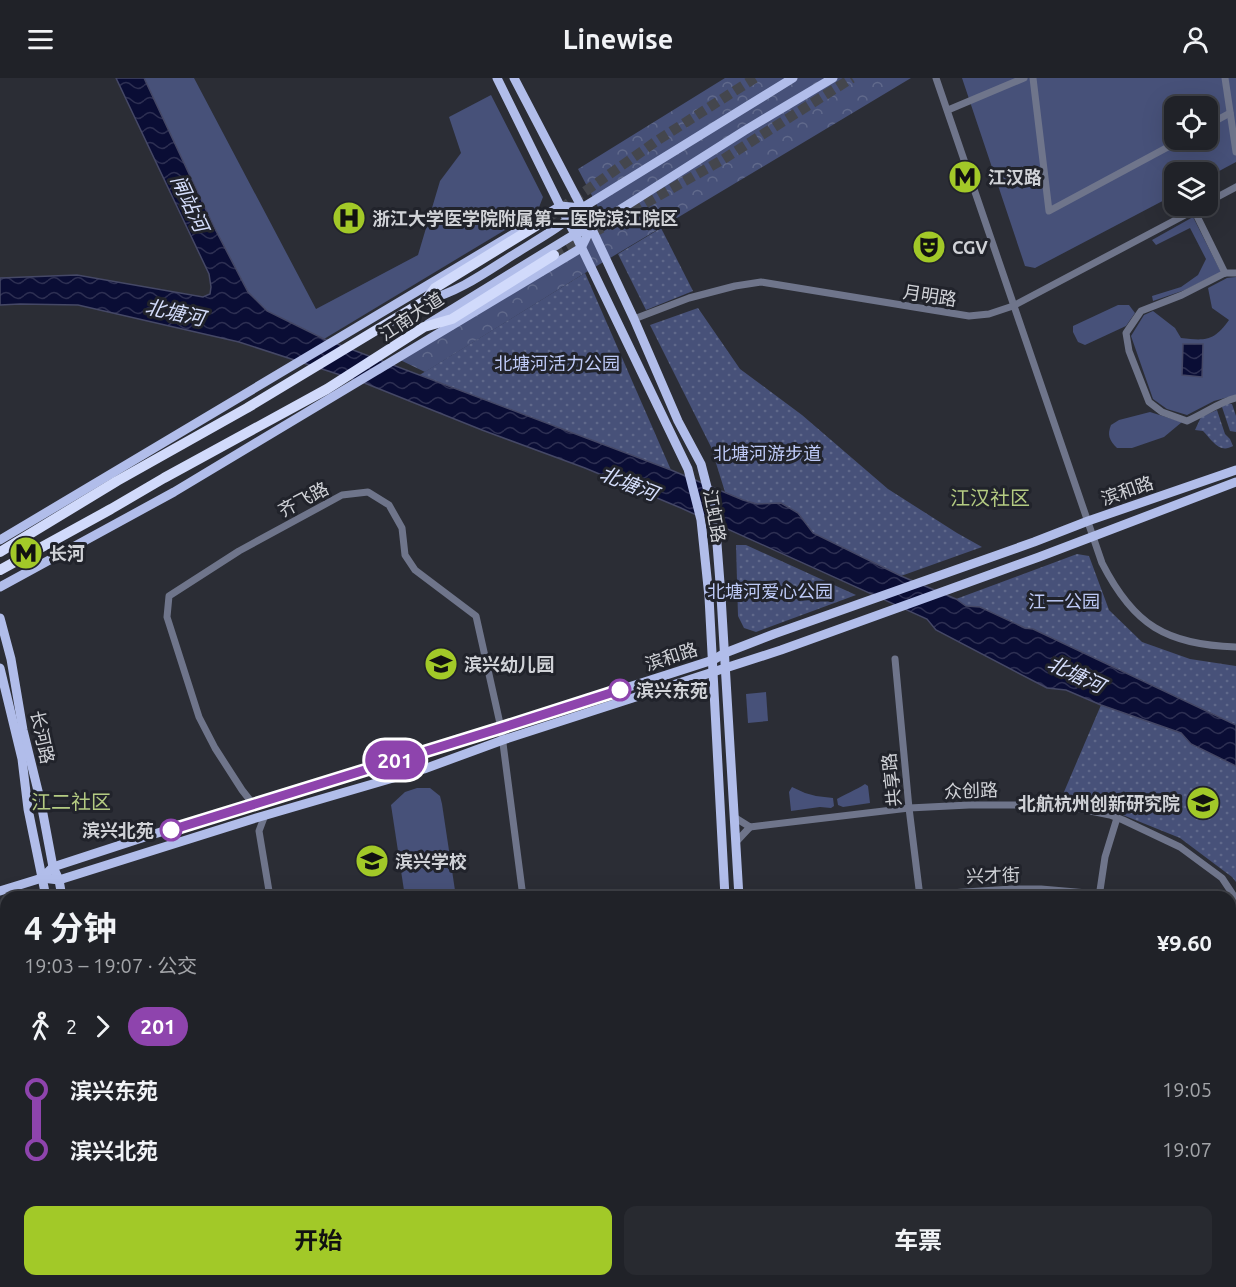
<!DOCTYPE html>
<html lang="zh">
<head>
<meta charset="utf-8">
<style>
  :root { --surface:#202228; --page:#282a30; --text:#f1f3f6; --muted:#a2a4a8; --line:#3d3f45; --accent:#a2c928 }
  body { margin:0; font-family:Ubuntu,"Noto Sans SC",sans-serif; background:var(--page); color:var(--text); height:100vh; display:flex; flex-direction:column; font-size:22px; white-space:nowrap }
  * { box-sizing:border-box; margin:0 }
  p { font-size:20px; color:var(--muted) }
  .icon { flex:none; width:33px; height:33px; fill:none; stroke:currentColor; stroke-width:2; stroke-linecap:round; stroke-linejoin:round }
  .map { position:relative; flex:1; overflow:hidden }
  .details { position:absolute; left:0px; top:813px; width:1236px; height:396px; display:flex; flex-direction:column; background:var(--surface); border-radius:18px 18px 0 0; box-shadow:0 6px 24px #0002,0 0 0 2px var(--line) }
  .details>* { flex:none }
  .badge { padding:0 12px; border-radius:20px; font-size:21px; line-height:39px }
  .controls { position:absolute; left:1164px; top:18px; display:grid; gap:12px }
  .controls a { display:grid; place-items:center; width:54px; height:54px; border-radius:12px; background:var(--surface); box-shadow:0 6px 24px #0002,0 0 0 2px var(--line); font-size:30px }
  .map>.badge { position:absolute; translate:-50% -50%; box-shadow:0 0 0 3px #fff }
  .legs { display:flex; align-items:center; gap:9px; height:66px; padding:0 24px; font-size:20px }
  .legs p { margin-inline-start:auto }
  .overview { display:flex; align-items:center; justify-content:space-between; height:102px; padding:0 24px }
  h1 { font-size:33px; font-weight:700; line-height:45px }
  .action { display:flex; gap:12px; margin-top:auto; padding:12px 24px }
  .action a { flex:1; height:69px; border-radius:12px; background:var(--accent); color:#111; font-size:24px; font-weight:700; line-height:69px; text-align:center }
  .action a+a { background:var(--page); color:var(--text) }
  ul { padding:0 24px; list-style:none }
  li { display:flex; align-items:center; gap:21px; height:60px; font-size:22px }
  li i { display:grid; place-items:center; width:9px; height:100%; margin:0 8px; background:currentColor }
  li i::after { content:''; width:15px; height:15px; margin:-8px; border:4px solid; border-radius:50%; background:var(--surface) }
  li p { margin-inline-start:auto }
  li:first-child i { background:linear-gradient(#0000 50%,currentColor 0) }
  li:last-child i { background:linear-gradient(currentColor 50%,#0000 0) }
  header { display:flex; justify-content:space-between; align-items:center; height:78px; padding:0 24px; background:var(--surface); font-size:27px; font-weight:700 }
  .map>svg:first-child { display:block }
  .grass { fill:#475179; fill-rule:evenodd }
  .forest { fill:url(#forest-crowns) }
  .park { fill:url(#park-dots) }
  .water { fill:url(#water-waves); stroke:#454866; stroke-width:1.5 }
  .lines { fill:none; stroke-linecap:round; stroke-linejoin:round }
  .highway-tunnel { stroke:#44464d; stroke-width:10; stroke-dasharray:10 5; stroke-linecap:butt }
  .minor { stroke:#6f758b; stroke-width:7 }
  .major { stroke:#b1bdea; stroke-width:9 }
  .highway { stroke:#d1dafb; stroke-width:10 }
  .line-1-casing { stroke:#fff; stroke-width:14 }
  .line-1 { stroke:#8e44ad; stroke-width:9 }
  .stop-1-dot { fill:#fff; stroke:#8e44ad; stroke-width:3 }
  .labels { text-anchor:middle; dominant-baseline:central; stroke-width:6; stroke-linejoin:round; paint-order:stroke }
  .poi-label { font-size:18px; font-weight:bold; fill:#d0d2d7; stroke:#21232b; text-anchor:start }
  .street-label { font-size:18px; fill:#d0d2d7; stroke:#21232b }
  .park-label { font-size:18px; fill:#becaf7; stroke:#21232b }
  .stop-label { font-size:18px; font-weight:bold; fill:#d0d2d7; stroke:#21232b; text-anchor:start }
  .water-label { font-size:20px; font-style:italic; fill:#d5defc; stroke:#21232b }
  .neighbourhood-label { font-size:20px; fill:#b4cb82; stroke:#21232b }
</style>
</head>
<body>
<header><svg class="icon" aria-label="menu" viewBox="0 0 24 24"><path d="M4 6h16M4 12h16M4 18h16"/></svg>Linewise<svg class="icon" aria-label="person" viewBox="0 0 24 24"><circle cx="12" cy="8" r="4"/><path d="M4 21q1-7 8-7t8 7"/></svg></header>
<div class="map">
<svg width="1236" height="1209" viewBox="0 0 1236 1209">
  <defs>
    <pattern id="forest-crowns" width="20" height="18" patternUnits="userSpaceOnUse" patternTransform="scale(1.5)"><rect width="20" height="18" fill="#475179"/><path d="M2 6a3 3 0 1 1 6 0M12 15a3 3 0 1 1 6 0" fill="none" stroke="#60698b"/></pattern>
    <pattern id="park-dots" width="8" height="8" patternUnits="userSpaceOnUse" patternTransform="scale(1.5)"><rect width="8" height="8" fill="#475179"/><path d="M2 2h.1M6 6h.1" fill="none" stroke="#60698b" stroke-width="1.8" stroke-linecap="round"/></pattern>
    <pattern id="water-waves" width="16" height="10" patternUnits="userSpaceOnUse" patternTransform="scale(1.5)"><rect width="16" height="10" fill="#0a0d35"/><path d="M0 5q4-4 8 0t8 0" fill="none" stroke="#2d2f52"/></pattern>
  </defs>
  <rect width="100%" height="100%" fill="#2b2d35"/>
  <g class="grass">
    <path d="M144,0H194L316,231L418,177L440,103L461,75L449,39L491,17L543,119L538,132L324,261L267,233L248,214L214,149Z"/>
    <path d="M962,0H1236V84L1208,99V94H1174V117L1035,190L1025,188ZM1174,28H1208V62H1174Z"/>
    <path d="M1193,139L1221,194L1185,212L1153,223L1152,218L1181,209L1198,197L1206,181L1190,150L1156,167L1152,162Z"/>
    <path d="M1236,199V317L1214,323L1187,337L1167,331L1153,321L1131,258L1144,237L1153,233L1175,250L1181,260C1206,263 1214,263 1229,242L1212,230L1208,210L1227,200Z"/>
    <path d="M1118,227H1129L1135,235L1126,248L1085,267L1078,264L1073,254V248Z"/>
    <path d="M1150,334L1182,344L1164,359L1132,370H1117C1109,362 1107,357 1111,347L1119,342Z"/>
    <path d="M766,614L768,643L748,645L746,616Z"/>
    <path d="M865,706L868,708L870,725L843,729L838,727L837,721C845,716 856,712 865,706Z"/>
    <path d="M792,709L805,715L816,718L833,720L834,728L831,730L820,729L791,733L789,714Z"/>
    <path d="M417,710H430L440,718L442,726L456,819H405L391,727L405,714Z"/>
  </g>
  <path class="forest" d="M725,0H911L585,195L425,294L396,280L609,150L578,91Z"/>
  <g class="park">
    <path d="M661,150L693,213L646,232L618,176Z"/>
    <path d="M585,195L671,392L418,298Z"/>
    <path d="M698,230L740,291L802,337L888,411L957,455L982,469L901,498L813,455L798,435L781,425L757,426L743,422L725,414L711,369L650,247Z"/>
    <path d="M1226,325L1232,326L1236,338V354L1230,353L1222,329Z"/>
    <path d="M1217,332L1225,356L1230,361L1233,368C1219,376 1212,362 1203,353L1195,352L1201,339Z"/>
    <path d="M736,467H746L856,517L756,554L744,550L738,538Z"/>
    <path d="M1077,476L1089,478L1109,532L1142,564L1190,581L1236,588V647L1033,551L1025,550L980,529L966,528L956,521Z"/>
    <path d="M1101,627L1181,655L1191,666L1236,688V804L1232,799L1180,760L1093,725L1061,721Z"/>
  </g>
  <g class="water">
    <path d="M116,0H144L214,149L248,214L267,233L324,261L671,392L743,422L757,426L781,425L798,435L813,455L901,498L956,521L966,528L980,529L1025,550L1033,551L1236,647V688L1191,666L1181,655L1101,627L1066,612L1047,610L936,552L927,541L681,430L585,390L482,352L362,304L239,264L78,227L20,226L0,227V200L77,197L203,219L210,216L211,209L209,196Z"/>
    <path d="M1183,266H1203L1202,299L1182,297Z"/>
  </g>
  <g class="lines">
    <g class="highway-tunnel">
      <path d="M536,148L658,62L755,0"/>
      <path d="M554,177L722,82L852,0"/>
    </g>
    <g class="minor">
      <path d="M936,0L1102,485C1134,548 1166,566 1236,569"/>
      <path d="M1033,0L1049,133L1181,62"/>
      <path d="M1225,0L1236,74"/>
      <path d="M948,32L1024,0"/>
      <path d="M1208,47L1230,35"/>
      <path d="M1208,124L1236,109"/>
      <path d="M1194,132L1225,195"/>
      <path d="M1236,195H1225L1182,217L1141,233L1126,255L1129,273L1149,324L1162,334L1187,343C1203,336 1220,324 1236,320"/>
      <path d="M634,241L689,220L735,208L761,204L969,238L989,236L1013,228L1202,128"/>
      <path d="M895,581L909,730L920,819"/>
      <path d="M253,726L242,712L215,670L199,639L167,539L169,518L239,473L342,417L368,414L389,427L402,450L405,477L415,492L476,538L501,650L523,819"/>
      <path d="M265,737L259,753L270,819"/>
      <path d="M734,739L750,749L909,730L969,727H1061L1110,737L1123,742L1180,769L1222,800L1236,821"/>
      <path d="M736,764L750,749"/>
      <path d="M887,819L1012,811H1041L1099,816"/>
      <path d="M1099,819L1105,779L1117,740"/>
      <path d="M1230,890H1236"/>
      <path d="M1108,1203V1209"/>
    </g>
    <g class="major">
      <path d="M497,0L560,128L575,156L688,391L701,442L709,519L725,819"/>
      <path d="M514,0L582,130L634,241L678,343L701,386L715,440L721,518L739,819"/>
      <path d="M426,222C457,215 486,194 513,177C537,162 561,149 582,130L793,0"/>
      <path d="M428,246L575,156L591,150L744,53L833,0"/>
      <path d="M0,462L552,133L560,128L582,130"/>
      <path d="M0,509L174,414L581,170L591,150"/>
      <path d="M0,540L11,581L23,652L41,725L53,789L59,802L62,819"/>
      <path d="M0,590L22,681L28,731L46,819"/>
      <path d="M42,800L53,789L151,757L501,650L713,582L725,575L774,556L1034,464L1088,443L1236,392"/>
      <path d="M0,813L42,800L59,802L256,740L424,691L503,662L781,572L1039,479L1236,404"/>
      <path d="M1230,996L1236,995"/>
      <path d="M1230,1010H1236"/>
      <path d="M0,1095L6,1094"/>
      <path d="M0,1115H6"/>
      <path d="M113,1203L114,1209"/>
      <path d="M129,1203L130,1209"/>
      <path d="M740,1203V1209"/>
      <path d="M755,1203V1209"/>
    </g>
    <g class="highway">
      <path d="M0,474L117,403L247,330L426,222L435,210L536,148"/>
      <path d="M0,492L111,431L164,400L327,311L424,249L452,241L554,177"/>
    </g>
  </g>
  <g class="lines">
    <defs>
      <path id="line-1" d="M171,752L501,650L620,612"/>
    </defs>
    <use href="#line-1" class="line-1-casing"/>
    <use href="#line-1" class="line-1"/>
  </g>
  <defs>
    <symbol id="metro-disc" viewBox="-11 -11 22 22"><circle r="9.5" fill="#a2c928" stroke="#21232b"/><path d="M-5.5 5V-5H-3L0 0L3-5H5.5V5H3V-.5L0 4L-3-.5V5Z" fill="#111"/></symbol>
    <symbol id="hospital-disc" viewBox="-11 -11 22 22"><circle r="9.5" fill="#a2c928" stroke="#21232b"/><path d="M-5-5h3v3.5h4V-5h3V5h-3V1.5h-4V5h-3Z" fill="#111"/></symbol>
    <symbol id="theatre-disc" viewBox="-11 -11 22 22"><circle r="9.5" fill="#a2c928" stroke="#21232b"/><path d="M-5-5.5Q0-4 5-5.5V0Q5 5 0 6Q-5 5-5 0ZM-3.3-2.5H-1v1.5H-3.3ZM1-2.5H3.3v1.5H1ZM-2.8 1Q0 5.5 2.8 1Z" fill="#111"/></symbol>
    <symbol id="school-disc" viewBox="-11 -11 22 22"><circle r="9.5" fill="#a2c928" stroke="#21232b"/><path d="M0-5L7-2L0 1L-7-2ZM-4 1L0 2.5L4 1V4Q0 6-4 4Z" fill="#111"/></symbol>
    <symbol id="university-disc" viewBox="-11 -11 22 22"><circle r="9.5" fill="#a2c928" stroke="#21232b"/><path d="M0-5L7-2L0 1L-7-2ZM-4 1L0 2.5L4 1V4Q0 6-4 4Z" fill="#111"/></symbol>
  </defs>
  <g fill-rule="evenodd">
    <use href="#metro-disc" x="946" y="80" width="38" height="38"/>
    <use href="#hospital-disc" x="330" y="121" width="38" height="38"/>
    <use href="#theatre-disc" x="910" y="150" width="38" height="38"/>
    <use href="#metro-disc" x="7" y="456" width="38" height="38"/>
    <use href="#school-disc" x="422" y="567" width="38" height="38"/>
    <use href="#university-disc" x="1184" y="706" width="38" height="38"/>
    <use href="#school-disc" x="353" y="764" width="38" height="38"/>
  </g>
  <g class="stop-1-dot">
    <circle cx="620" cy="612" r="10"/>
    <circle cx="171" cy="752" r="10"/>
  </g>
  <g class="labels">
    <g class="poi-label">
      <text x="988" y="99">江汉路</text>
      <text x="372" y="140">浙江大学医学院附属第二医院滨江院区</text>
      <text x="952" y="169">CGV</text>
      <text x="49" y="475">长河</text>
      <text x="464" y="586">滨兴幼儿园</text>
      <text x="1180" y="725" text-anchor="end">北航杭州创新研究院</text>
      <text x="395" y="783">滨兴学校</text>
    </g>
    <g class="street-label">
      <text transform="translate(930 217) rotate(9)">月明路</text>
      <text transform="translate(411 238) rotate(-33)">江南大道</text>
      <text transform="translate(1127 412) rotate(-19)">滨和路</text>
      <text transform="translate(303 421) rotate(-28)">齐飞路</text>
      <text transform="translate(715 438) rotate(80)">江虹路</text>
      <text transform="translate(671 578) rotate(-18)">滨和路</text>
      <text transform="translate(43 659) rotate(78)">长河路</text>
      <text transform="translate(891 702) rotate(-96)">共享路</text>
      <text transform="translate(971 712) rotate(-2)">众创路</text>
      <text transform="translate(993 797) rotate(-2)">兴才街</text>
    </g>
    <g class="park-label">
      <text x="557" y="285">北塘河活力公园</text>
      <text x="767" y="375">北塘河游步道</text>
      <text x="770" y="513">北塘河爱心公园</text>
      <text x="1064" y="523">江一公园</text>
    </g>
    <g class="stop-label">
      <text x="636" y="612">滨兴东苑</text>
      <text x="154" y="752" text-anchor="end">滨兴北苑</text>
    </g>
    <g class="water-label">
      <text transform="translate(190 125) rotate(65)">闸站河</text>
      <text transform="translate(175 234) rotate(12)">北塘河</text>
      <text transform="translate(629 405) rotate(22)">北塘河</text>
      <text transform="translate(1076 596) rotate(25)">北塘河</text>
    </g>
    <g class="neighbourhood-label">
      <text x="990" y="419">江汉社区</text>
      <text x="71" y="723">江二社区</text>
    </g>
  </g>
</svg>
<div class="controls">
<a><svg class="icon" aria-label="locate" viewBox="0 0 24 24"><circle cx="12" cy="12" r="6"/><path d="M12 2v4M12 18v4M2 12h4M18 12h4"/></svg></a>
<a><svg class="icon" aria-label="layers" viewBox="0 0 24 24"><path d="M12 4l9 5-9 5-9-5zM3 14l9 5 9-5"/></svg></a>
</div>
<b class="badge" style="left:395px;top:682px;background:#8e44ad;color:#fff">201</b>
<section class="details">
<div class="overview"><div><h1>4 分钟</h1><p>19:03 – 19:07 · 公交</p></div><b>¥9.60</b></div>
<div class="legs"><svg class="icon" aria-label="walk" viewBox="0 0 24 24"><circle cx="13" cy="4" r="2"/><path d="M13 8l-2 6 4 7M11 14l-3 7M7 12l3-4h3l4 4"/></svg>2<svg class="icon" aria-label="forward" viewBox="0 0 24 24"><path d="M9 5l7 7-7 7"/></svg><b class="badge" style="background:#8e44ad;color:#fff">201</b></div>
<ul>
<li><i style="color:#8e44ad"></i><b>滨兴东苑</b><p>19:05</p></li>
<li><i style="color:#8e44ad"></i><b>滨兴北苑</b><p>19:07</p></li>
</ul>
<div class="action"><a>开始</a><a>车票</a></div>
</section>
</div>
</body>
</html>
